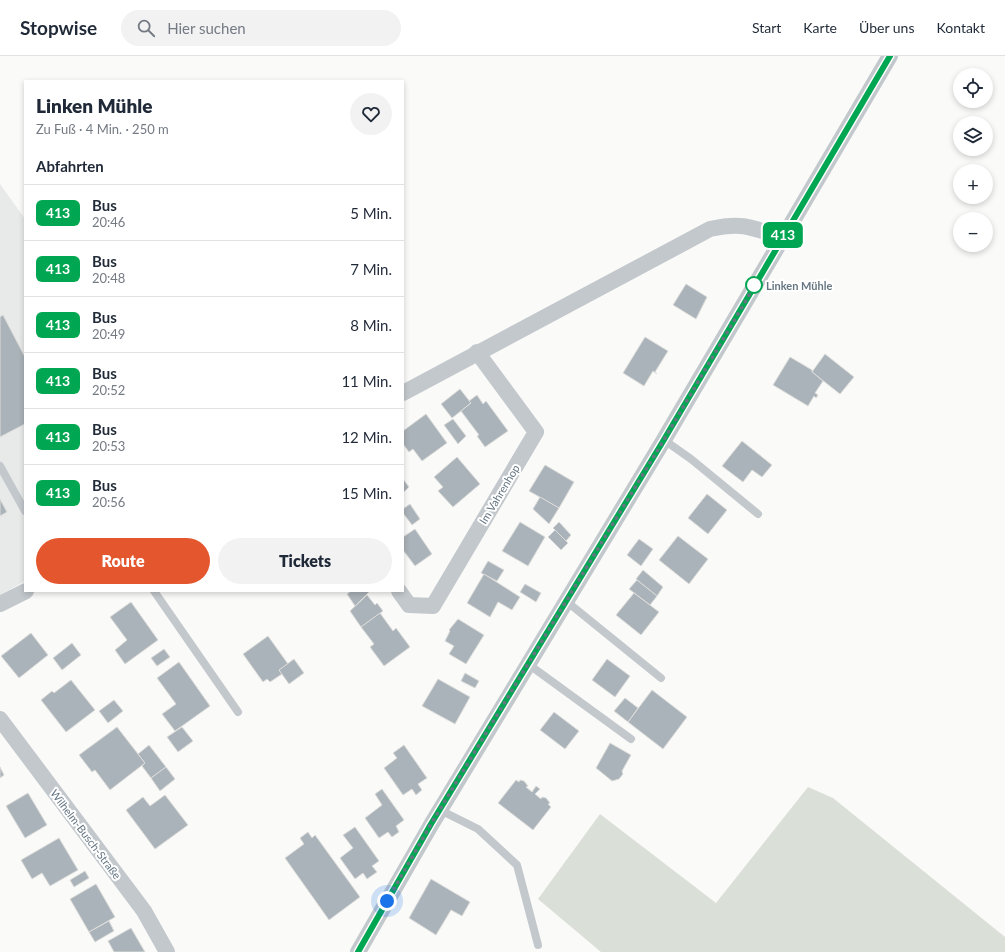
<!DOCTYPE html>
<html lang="de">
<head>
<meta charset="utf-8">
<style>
  :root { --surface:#fff; --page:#f2f2f3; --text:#1f2937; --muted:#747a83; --line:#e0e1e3; --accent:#e4572e }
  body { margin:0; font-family:Lato,sans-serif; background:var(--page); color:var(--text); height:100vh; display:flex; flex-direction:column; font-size:15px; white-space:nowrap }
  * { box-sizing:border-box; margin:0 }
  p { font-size:13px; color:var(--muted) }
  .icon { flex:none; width:22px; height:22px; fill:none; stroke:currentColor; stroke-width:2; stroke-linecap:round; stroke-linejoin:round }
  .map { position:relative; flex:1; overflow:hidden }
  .side { position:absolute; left:24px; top:24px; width:380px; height:512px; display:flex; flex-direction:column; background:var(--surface); border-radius:0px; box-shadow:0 2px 6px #0003 }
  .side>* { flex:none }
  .badge { padding:0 8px; border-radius:6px; font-size:14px; line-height:26px }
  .fabs { position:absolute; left:953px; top:12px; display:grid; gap:8px }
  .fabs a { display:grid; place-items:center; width:40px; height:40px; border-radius:50%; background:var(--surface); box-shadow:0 2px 6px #0003; font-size:20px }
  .you { position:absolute; width:20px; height:20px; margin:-10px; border:3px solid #fff; border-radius:50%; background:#1a73e8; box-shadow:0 0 0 6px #1a73e833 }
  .map>.badge { position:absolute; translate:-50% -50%; box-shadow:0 0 0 2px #fff }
  h2 { padding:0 12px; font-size:15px; line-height:36px }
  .round { display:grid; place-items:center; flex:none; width:42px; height:42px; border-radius:21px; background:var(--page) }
  .head { display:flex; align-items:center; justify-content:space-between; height:68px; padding:0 12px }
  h1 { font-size:19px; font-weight:800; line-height:30px }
  .action { display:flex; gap:8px; margin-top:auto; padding:8px 12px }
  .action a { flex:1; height:46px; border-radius:24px; background:var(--accent); color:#fff; font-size:16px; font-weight:800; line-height:46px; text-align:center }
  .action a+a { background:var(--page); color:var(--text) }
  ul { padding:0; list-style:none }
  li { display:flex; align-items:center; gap:12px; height:56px; padding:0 12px; border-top:1px solid var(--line) }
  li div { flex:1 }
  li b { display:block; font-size:15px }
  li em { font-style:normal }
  li .badge { min-width:44px; font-weight:700; text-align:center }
  header { display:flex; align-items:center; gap:24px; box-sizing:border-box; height:56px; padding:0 20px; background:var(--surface); border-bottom:1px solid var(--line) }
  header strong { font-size:19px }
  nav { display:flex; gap:22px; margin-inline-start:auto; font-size:14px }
  .search { width:280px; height:36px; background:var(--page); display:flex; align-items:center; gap:10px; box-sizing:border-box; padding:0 14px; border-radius:22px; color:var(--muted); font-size:15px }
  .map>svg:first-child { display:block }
  .built { fill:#e8e9e9 }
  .green { fill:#dadfd7 }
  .building { fill:#aab3b9; stroke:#dcdcda }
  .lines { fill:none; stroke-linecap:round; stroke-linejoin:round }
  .lane { stroke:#c3c8cc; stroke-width:8 }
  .street { stroke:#c3c8cc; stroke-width:16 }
  .line-casing { stroke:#fff; stroke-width:9 }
  .line { stroke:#00a651; stroke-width:6 }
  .walk { stroke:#657683; stroke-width:4; stroke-dasharray:0 7.2 }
  .stop-dot { fill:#fff; stroke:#00a651; stroke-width:2 }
  .labels { text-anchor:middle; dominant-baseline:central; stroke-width:4; stroke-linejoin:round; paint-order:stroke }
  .stop-label { font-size:11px; font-weight:bold; fill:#657683; stroke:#fff; text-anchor:start }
  .street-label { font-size:11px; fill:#657683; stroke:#fff }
</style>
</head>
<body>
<header>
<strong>Stopwise</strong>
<div class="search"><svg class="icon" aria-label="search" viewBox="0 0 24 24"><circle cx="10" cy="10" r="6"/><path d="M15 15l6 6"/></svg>Hier suchen</div>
<nav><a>Start</a><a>Karte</a><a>Über uns</a><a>Kontakt</a></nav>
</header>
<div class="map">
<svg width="1005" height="896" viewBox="0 0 1005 896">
  <rect width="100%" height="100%" fill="#fafaf8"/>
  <path class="built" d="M0,128L25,163V525L0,539Z"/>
  <path class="green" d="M808,731L833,742L1005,881V896H601L538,843L600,758L716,847Z"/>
  <g class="building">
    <path d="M686,228L707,241L696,263L673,249Z"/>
    <path d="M3,259L25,301V368L0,381V261Z"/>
    <path d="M645,281L668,295L655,316L657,318L653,315L644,330L623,317Z"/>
    <path d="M825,298L854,321L840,338L812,316Z"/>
    <path d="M790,301L812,314V316L823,325L815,337L818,339L816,342L814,340L808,350L773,329Z"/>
    <path d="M460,333L471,347L452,362L441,348Z"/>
    <path d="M477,339L483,348L486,345L508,375L485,391L477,380L479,379L461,355L471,347L469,345Z"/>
    <path d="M426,358L447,387L422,405L413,393L409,396L403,388V375Z"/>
    <path d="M453,363L466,380L458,388L444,369Z"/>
    <path d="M742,385L772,409L762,421L752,414L743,426L722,410Z"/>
    <path d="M457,401L480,428L453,451L438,435L443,431L434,421Z"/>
    <path d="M545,409L574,426L559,452L529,435Z"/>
    <path d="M403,423L409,431L403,437Z"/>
    <path d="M707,438L727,454L708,478L688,462Z"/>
    <path d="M540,441L559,452L549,468L533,453Z"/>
    <path d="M0,443L7,456L0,460Z"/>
    <path d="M410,448L420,463L412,469L403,457V453Z"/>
    <path d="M520,466L545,481L528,510L502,495Z"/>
    <path d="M559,466L571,479L566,485L553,472Z"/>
    <path d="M415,473L432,498L415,510L403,494V481Z"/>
    <path d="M555,474L568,487L561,494L548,481Z"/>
    <path d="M678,480L708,503L689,528L659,504Z"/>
    <path d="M639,483L653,493L641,510L627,499Z"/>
    <path d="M488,505L504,514L497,525L481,517Z"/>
    <path d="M643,514L663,531L657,540L636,523Z"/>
    <path d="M484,518L520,541L512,554L498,546L490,561L467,547Z"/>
    <path d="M637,524L657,540L650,549L629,533Z"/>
    <path d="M525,528L541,537L536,546L520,536Z"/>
    <path d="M351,535H369V536L355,550L347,538Z"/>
    <path d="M634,537L659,556L641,579L616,559Z"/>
    <path d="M367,539L375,549L377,547L383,555L361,571L350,555Z"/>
    <path d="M131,546L158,584L125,608L115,594L127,584L110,561Z"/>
    <path d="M380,557L393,575L396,572L410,591L384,610L370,591L374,588L361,571Z"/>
    <path d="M458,563L484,579L466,608L449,598L454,590L445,585L450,575L449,574Z"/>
    <path d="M31,577L48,599L19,622L1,600Z"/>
    <path d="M268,580L288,608L279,614L282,618L270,626L267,623L263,626L243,598Z"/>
    <path d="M72,587L81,599L62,614L53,602Z"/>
    <path d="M164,593L170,601L157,610L151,602Z"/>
    <path d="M294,603L304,617L289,628L279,614Z"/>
    <path d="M607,603L630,620L615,641L592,624Z"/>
    <path d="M179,606L210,650L175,675L162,658L176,648L157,622Z"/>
    <path d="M465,617L479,625L475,632L461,625Z"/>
    <path d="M438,623L470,641L455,668L422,650Z"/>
    <path d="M71,624L95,654L66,676L41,644L52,635L54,637Z"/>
    <path d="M652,634L687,661L663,693L628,666Z"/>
    <path d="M625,642L638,652L628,666L614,655Z"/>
    <path d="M114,644L123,655L108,667L99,655Z"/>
    <path d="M554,656L579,675L565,693L540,674Z"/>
    <path d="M117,671L145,707L110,734L95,714L92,716L79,699Z"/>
    <path d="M182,671L193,685L178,696L167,681Z"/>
    <path d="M610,687L631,699L622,715L623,718L619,723L612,725L596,712Z"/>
    <path d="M149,689L166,711L151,722L142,710L145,707L138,698Z"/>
    <path d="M404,689L427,722L418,728L422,734L416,739L412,733L403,739L384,712L397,702L393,697Z"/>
    <path d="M0,711L4,719L0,722Z"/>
    <path d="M166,711L175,723L160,735L151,722Z"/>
    <path d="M516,724L519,726L520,724L524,725L528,730L526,731L532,736L536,730L540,733L535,738L541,743L542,741L546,742L550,747L548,748L551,751L533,774L498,747Z"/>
    <path d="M382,733L404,764L396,770L399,776L392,781L388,776L379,782L365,762L382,749L375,738Z"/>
    <path d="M28,737L47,769L25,782L6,750Z"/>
    <path d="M165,739L188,769L155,793L126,754L143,741L150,750Z"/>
    <path d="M355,771L379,805L372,810L377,816L367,823L363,817L355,823L340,802L353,792L343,779Z"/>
    <path d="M308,776L312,782L315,779L360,841L329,864L285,802L304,788L300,782Z"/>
    <path d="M59,782L78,814L50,830L42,817L32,823L21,804Z"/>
    <path d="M85,815L89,822L74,831L70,824Z"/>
    <path d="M431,823L470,846L462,860L451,854L436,879L409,862Z"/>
    <path d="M96,828L115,861L89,876L70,843Z"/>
    <path d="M109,865L114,875L95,886L89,876Z"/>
    <path d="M131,872L145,896H114L108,885Z"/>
  </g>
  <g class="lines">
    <g class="lane">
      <path d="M664,384L691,403L758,458"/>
      <path d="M0,410L25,455"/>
      <path d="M154,535L238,656"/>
      <path d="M566,545L661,622"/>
      <path d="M528,608L631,683"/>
      <path d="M440,754L478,773L517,809L538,889"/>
    </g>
    <g class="street">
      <path d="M403,337L710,173C743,166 751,171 782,182"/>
      <path d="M399,535L409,549L433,550L536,376L477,296"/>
      <path d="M0,548L26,535"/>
      <path d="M0,663L144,855L167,896"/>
      <path d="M358,896L431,769L662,387L890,0"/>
    </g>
  </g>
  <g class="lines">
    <defs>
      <path id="line" d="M358,896L431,768L662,387L890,0"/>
    </defs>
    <use href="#line" class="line-casing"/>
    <use href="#line" class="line"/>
    <path class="walk" d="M387,845L431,768L662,387L758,224L754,229"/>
  </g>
  <circle class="stop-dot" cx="754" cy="229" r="8"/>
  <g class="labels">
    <g class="stop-label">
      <text x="766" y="229">Linken Mühle</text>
    </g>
    <g class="street-label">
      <text transform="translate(499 438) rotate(-59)">Im Vahrenhop</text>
      <text transform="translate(86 778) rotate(53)">Wilhelm-Busch-Straße</text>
    </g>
  </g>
</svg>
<div class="fabs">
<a><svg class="icon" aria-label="locate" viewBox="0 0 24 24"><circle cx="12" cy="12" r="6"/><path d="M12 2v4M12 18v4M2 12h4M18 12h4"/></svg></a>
<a><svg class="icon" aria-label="layers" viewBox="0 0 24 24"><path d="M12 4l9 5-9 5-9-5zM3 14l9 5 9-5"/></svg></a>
<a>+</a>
<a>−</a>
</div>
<div class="you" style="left:387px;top:845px"></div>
<b class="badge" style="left:783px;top:179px;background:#00a651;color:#fff">413</b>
<section class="side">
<div class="head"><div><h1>Linken Mühle</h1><p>Zu Fuß · 4 Min. · 250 m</p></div><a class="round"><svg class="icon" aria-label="heart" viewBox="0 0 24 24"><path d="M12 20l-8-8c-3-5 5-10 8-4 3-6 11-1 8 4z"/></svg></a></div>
<h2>Abfahrten</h2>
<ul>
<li><span class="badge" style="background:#00a651;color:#fff">413</span><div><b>Bus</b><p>20:46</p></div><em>5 Min.</em></li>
<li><span class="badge" style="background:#00a651;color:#fff">413</span><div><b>Bus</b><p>20:48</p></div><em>7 Min.</em></li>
<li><span class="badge" style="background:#00a651;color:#fff">413</span><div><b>Bus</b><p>20:49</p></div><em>8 Min.</em></li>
<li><span class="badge" style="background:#00a651;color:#fff">413</span><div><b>Bus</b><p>20:52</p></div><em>11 Min.</em></li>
<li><span class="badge" style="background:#00a651;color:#fff">413</span><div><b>Bus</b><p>20:53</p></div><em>12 Min.</em></li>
<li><span class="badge" style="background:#00a651;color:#fff">413</span><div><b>Bus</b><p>20:56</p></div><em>15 Min.</em></li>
</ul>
<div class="action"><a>Route</a><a>Tickets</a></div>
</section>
</div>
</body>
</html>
